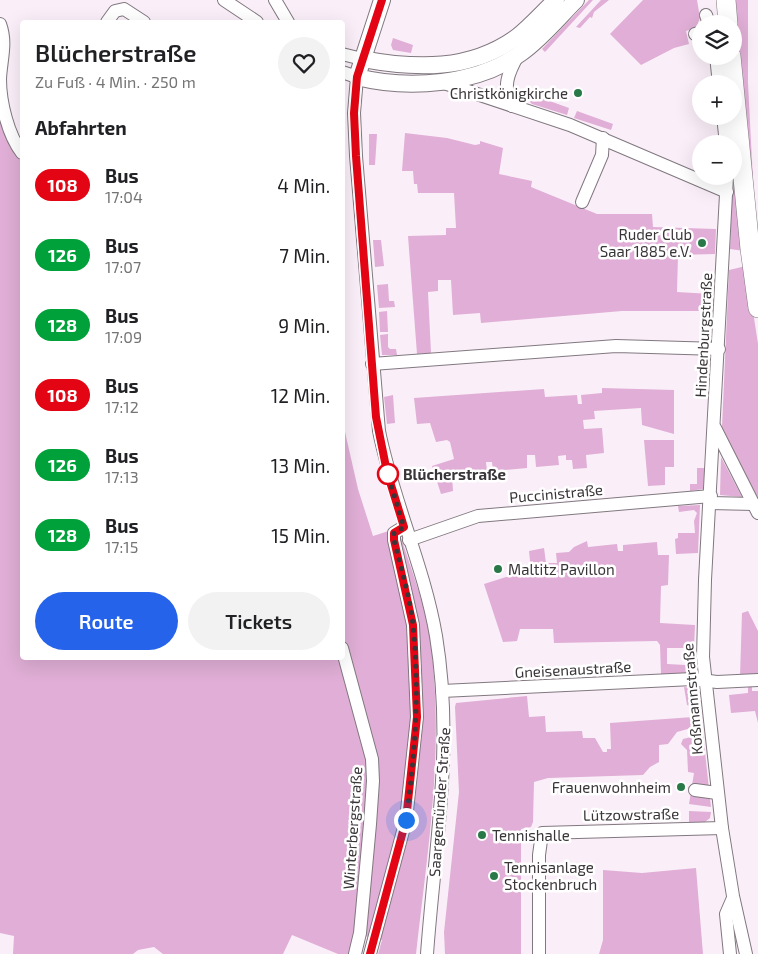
<!DOCTYPE html>
<html lang="de">
<head>
<meta charset="utf-8">
<style>
  :root { --surface:#fff; --page:#f2f2f2; --text:#202124; --muted:#757577; --accent:#2563eb }
  body { margin:0; font-family:"Exo 2",sans-serif; background:var(--page); color:var(--text); height:100vh; display:flex; flex-direction:column; font-size:19px; white-space:nowrap }
  * { box-sizing:border-box; margin:0 }
  p { font-size:16px; color:var(--muted) }
  .icon { flex:none; width:28px; height:28px; fill:none; stroke:currentColor; stroke-width:2; stroke-linecap:round; stroke-linejoin:round }
  .map { position:relative; flex:1; overflow:hidden }
  .drawer { position:absolute; left:20px; top:20px; width:325px; height:640px; display:flex; flex-direction:column; background:var(--surface); border-radius:5px; box-shadow:0 5px 20px #0002 }
  .drawer>* { flex:none }
  .badge { padding:0 10px; border-radius:16px; font-size:18px; line-height:32px }
  .fabs { position:absolute; left:692px; top:15px; display:grid; gap:10px }
  .fabs a { display:grid; place-items:center; width:50px; height:50px; border-radius:50%; background:var(--surface); box-shadow:0 5px 20px #0002; font-size:25px }
  .you { position:absolute; width:25px; height:25px; margin:-12px; border:4px solid #fff; border-radius:50%; background:#1a73e8; box-shadow:0 0 0 8px #1a73e833 }
  .map>.badge { position:absolute; translate:-50% -50%; box-shadow:0 0 0 2px #fff }
  h2 { padding:0 15px; font-size:19px; line-height:45px }
  .round { display:grid; place-items:center; flex:none; width:52px; height:52px; border-radius:26px; background:var(--page) }
  .head { display:flex; align-items:center; justify-content:space-between; height:85px; padding:0 15px }
  h1 { font-size:24px; font-weight:600; line-height:38px }
  .action { display:flex; gap:10px; margin-top:auto; padding:10px 15px }
  .action a { flex:1; height:58px; border-radius:30px; background:var(--accent); color:#fff; font-size:20px; font-weight:600; line-height:58px; text-align:center }
  .action a+a { background:var(--page); color:var(--text) }
  ul { padding:0; list-style:none }
  li { display:flex; align-items:center; gap:15px; height:70px; padding:0 15px }
  li div { flex:1 }
  li b { display:block; font-size:19px }
  li em { font-style:normal }
  li .badge { min-width:55px; font-weight:700; text-align:center }
  .map>svg:first-child { display:block }
  .green { fill:#e0aed6 }
  .lines { fill:none; stroke-linecap:round; stroke-linejoin:round }
  .minor-casing { stroke:#81787f; stroke-width:14 }
  .major-casing { stroke:#81787f; stroke-width:18 }
  .highway-casing { stroke:#81787f; stroke-width:20 }
  .minor { stroke:#fff; stroke-width:12 }
  .major { stroke:#fff; stroke-width:16 }
  .highway { stroke:#fff; stroke-width:19 }
  .line-casing { stroke:#fff; stroke-width:11 }
  .line { stroke:#e30513; stroke-width:8 }
  .walk { stroke:#393538; stroke-width:5; stroke-dasharray:0 9 }
  .poi-dot { fill:#297848; stroke:#fff; stroke-width:2 }
  .stop-dot { fill:#fff; stroke:#e30513; stroke-width:2.5 }
  .labels { text-anchor:middle; dominant-baseline:central; stroke-width:5; stroke-linejoin:round; paint-order:stroke }
  .poi-label { font-size:15px; fill:#393538; stroke:#fff; text-anchor:end }
  .street-label { font-size:15px; fill:#393538; stroke:#fff }
  .stop-label { font-size:15px; font-weight:bold; fill:#393538; stroke:#fff; text-anchor:start }
</style>
</head>
<body>
<div class="map">
<svg width="758" height="954" viewBox="0 0 758 954">
  <rect width="100%" height="100%" fill="#faeff8"/>
  <g class="green">
    <path d="M589,0H593L545,52L542,49Z"/>
    <path d="M601,0H609L594,12L592,18L590,17L580,28L576,27Z"/>
    <path d="M643,0H697L700,18L696,28L686,31L689,44L674,48L641,65L610,34Z"/>
    <path d="M731,0H748V83L755,220H752Z"/>
    <path d="M393,38L413,45L411,53L393,50L391,45Z"/>
    <path d="M533,95L569,108L567,115L532,104L530,102Z"/>
    <path d="M577,111L613,124L611,130L574,118Z"/>
    <path d="M0,116L10,147L22,163V658H342L343,423L358,489L373,536L398,528C409,564 424,600 430,637C445,746 428,847 416,954H378L382,940L355,934L349,954H338L292,935L283,954H163L154,947L138,950L133,954H13L14,936L0,933Z"/>
    <path d="M405,133L447,138L475,145L480,144V141L503,148L499,174L532,181L531,187L597,214H652L653,227L716,229L715,254L678,255L677,292L711,294V311H622L481,323L480,313L453,315L451,280H438V291L428,292L431,353L417,354L408,236L446,235V228H456L454,193H418L417,184H414L413,171H402Z"/>
    <path d="M369,134H377L375,165H369Z"/>
    <path d="M733,176H734L744,251L730,249Z"/>
    <path d="M373,240H381L384,266L375,267Z"/>
    <path d="M746,266L758,344V501L722,427L729,270Z"/>
    <path d="M388,284L389,301H394L395,307L379,308L377,285Z"/>
    <path d="M387,311L388,332H380L379,312Z"/>
    <path d="M388,334V347L390,349H396L397,355H382L380,335Z"/>
    <path d="M602,388L674,390V434L642,425L641,408L594,411L595,419L583,420L584,429L602,428L604,453L586,455L587,468L573,469L572,460H566V455L558,456L559,465L536,467L535,455H527V468L493,471L492,462H486L487,472L452,476L453,491L441,494L432,466L454,459L450,442L447,440L436,442L430,423L417,424L414,398L544,389L545,397L577,395L578,404H582L581,395L602,393Z"/>
    <path d="M393,395L395,423L387,424L384,397Z"/>
    <path d="M644,440H674V467H665V485L648,486Z"/>
    <path d="M721,457L742,497L720,495Z"/>
    <path d="M697,468H705L703,489L690,491V484H697Z"/>
    <path d="M700,505L698,553L676,554L675,539L678,538V533H695L694,521L697,513L694,510L679,512L678,506Z"/>
    <path d="M587,541L588,547L617,544L618,551H623V545L657,542L658,555H669L668,585L661,586L660,623L695,625L694,648H667V664L686,665L687,652H693L691,673L661,675L660,645L657,641L554,643L553,629H520L517,641L503,642L484,584L512,575V572L531,571L529,551L544,548L546,563H557L556,553L569,552L574,547Z"/>
    <path d="M748,611L758,631V675L740,676L742,613Z"/>
    <path d="M748,684H752V691H758V723L755,711L731,713L729,695L748,693Z"/>
    <path d="M684,687C701,688 700,712 702,725L677,732L668,744L659,745V762L650,767L643,775L548,778L534,782L533,822L531,827L521,829V954H445L444,932L459,792L455,707L456,703L527,696L529,717L545,716L546,732L582,731L583,738H595L603,752H607V749H611L610,723L693,717L690,706L687,705Z"/>
    <path d="M703,734L711,807L689,804L694,773L688,772L687,750L681,744L683,739Z"/>
    <path d="M689,811L711,812L710,818L705,822H689Z"/>
    <path d="M696,868L703,954H599L603,940V870L642,873Z"/>
  </g>
  <g class="lines">
    <defs>
      <g id="minor">
        <path d="M224,0L257,22"/>
        <path d="M275,0L288,22"/>
        <path d="M706,15L709,24"/>
        <path d="M107,22L115,11L124,9L144,22"/>
        <path d="M0,24C7,43 1,59 0,79C0,102 8,135 22,153"/>
        <path d="M695,34L701,33"/>
        <path d="M342,54L362,59"/>
        <path d="M716,56L719,84"/>
        <path d="M342,72L357,77L354,113L356,156L379,431C393,501 424,566 436,636C454,745 435,845 427,954"/>
        <path d="M441,82L570,125L727,192"/>
        <path d="M512,106C502,87 508,73 518,55"/>
        <path d="M723,116L726,144"/>
        <path d="M727,176L705,580L703,657L722,828L733,896L746,954"/>
        <path d="M582,202L602,155L603,138"/>
        <path d="M372,364L616,346L719,349"/>
        <path d="M715,428L758,513"/>
        <path d="M710,503L754,504"/>
        <path d="M409,540L478,516L711,496"/>
        <path d="M342,648L372,759L373,781L370,824L360,933L355,954"/>
        <path d="M442,691L693,679L717,682L758,680"/>
        <path d="M695,790L717,793"/>
        <path d="M370,954L406,820L417,717L413,625L394,540V533L404,527"/>
        <path d="M539,954V855L542,833L722,828"/>
        <path d="M730,954L726,914L733,898"/>
      </g>
      <g id="major">
        <path d="M382,0L357,77C409,90 477,85 521,53C542,38 558,18 576,0"/>
        <path d="M362,59C416,69 470,71 517,37C531,26 543,12 556,0"/>
      </g>
      <g id="highway">
        <path d="M726,0L728,24"/>
        <path d="M731,56L750,249L758,308"/>
      </g>
    </defs>
    <use href="#minor" class="minor-casing"/>
    <use href="#major" class="major-casing"/>
    <use href="#highway" class="highway-casing"/>
    <use href="#minor" class="minor"/>
    <use href="#major" class="major"/>
    <use href="#highway" class="highway"/>
  </g>
  <g class="lines">
    <defs>
      <path id="line" d="M370,954L406,820L417,717L413,625L394,540V533L404,527L387,472L376,417L356,156L354,113L357,77L382,0"/>
    </defs>
    <use href="#line" class="line-casing"/>
    <use href="#line" class="line"/>
    <path class="walk" d="M388,474L387,472L404,527L394,533V540C401,568 410,596 413,625C420,691 415,755 406,820"/>
  </g>
  <g class="poi-dot">
    <circle cx="578" cy="93" r="5"/>
    <circle cx="702" cy="243" r="5"/>
    <circle cx="498" cy="569" r="5"/>
    <circle cx="681" cy="787" r="5"/>
    <circle cx="482" cy="835" r="5"/>
    <circle cx="494" cy="876" r="5"/>
  </g>
  <circle class="stop-dot" cx="388" cy="474" r="10"/>
  <g class="labels">
    <g class="poi-label">
      <text x="568" y="93">Christkönigkirche</text>
      <text x="692" y="234">Ruder Club<tspan x="692" dy="17">Saar 1885 e.V.</tspan></text>
      <text x="508" y="569" text-anchor="start">Maltitz Pavillon</text>
      <text x="671" y="787">Frauenwohnheim</text>
      <text x="492" y="835" text-anchor="start">Tennishalle</text>
      <text x="504" y="867" text-anchor="start">Tennisanlage<tspan x="504" dy="17">Stockenbruch</tspan></text>
    </g>
    <g class="street-label">
      <text transform="translate(703 335) rotate(-87)">Hindenburgstraße</text>
      <text transform="translate(556 493) rotate(-5)">Puccinistraße</text>
      <text transform="translate(573 669) rotate(-3)">Gneisenaustraße</text>
      <text transform="translate(692 699) rotate(-95)">Koßmannstraße</text>
      <text transform="translate(439 802) rotate(-86)">Saargemünder Straße</text>
      <text transform="translate(631 814) rotate(-1)">Lützowstraße</text>
      <text transform="translate(352 828) rotate(-86)">Winterbergstraße</text>
    </g>
    <g class="stop-label">
      <text x="403" y="474">Blücherstraße</text>
    </g>
  </g>
</svg>
<div class="fabs">
<a><svg class="icon" aria-label="layers" viewBox="0 0 24 24"><path d="M12 4l9 5-9 5-9-5zM3 14l9 5 9-5"/></svg></a>
<a>+</a>
<a>−</a>
</div>
<div class="you" style="left:406px;top:820px"></div>
<section class="drawer">
<div class="head"><div><h1>Blücherstraße</h1><p>Zu Fuß · 4 Min. · 250 m</p></div><a class="round"><svg class="icon" aria-label="heart" viewBox="0 0 24 24"><path d="M12 20l-8-8c-3-5 5-10 8-4 3-6 11-1 8 4z"/></svg></a></div>
<h2>Abfahrten</h2>
<ul>
<li><span class="badge" style="background:#e30513;color:#fff">108</span><div><b>Bus</b><p>17:04</p></div><em>4 Min.</em></li>
<li><span class="badge" style="background:#00a13a;color:#fff">126</span><div><b>Bus</b><p>17:07</p></div><em>7 Min.</em></li>
<li><span class="badge" style="background:#00a13a;color:#fff">128</span><div><b>Bus</b><p>17:09</p></div><em>9 Min.</em></li>
<li><span class="badge" style="background:#e30513;color:#fff">108</span><div><b>Bus</b><p>17:12</p></div><em>12 Min.</em></li>
<li><span class="badge" style="background:#00a13a;color:#fff">126</span><div><b>Bus</b><p>17:13</p></div><em>13 Min.</em></li>
<li><span class="badge" style="background:#00a13a;color:#fff">128</span><div><b>Bus</b><p>17:15</p></div><em>15 Min.</em></li>
</ul>
<div class="action"><a>Route</a><a>Tickets</a></div>
</section>
</div>
</body>
</html>
